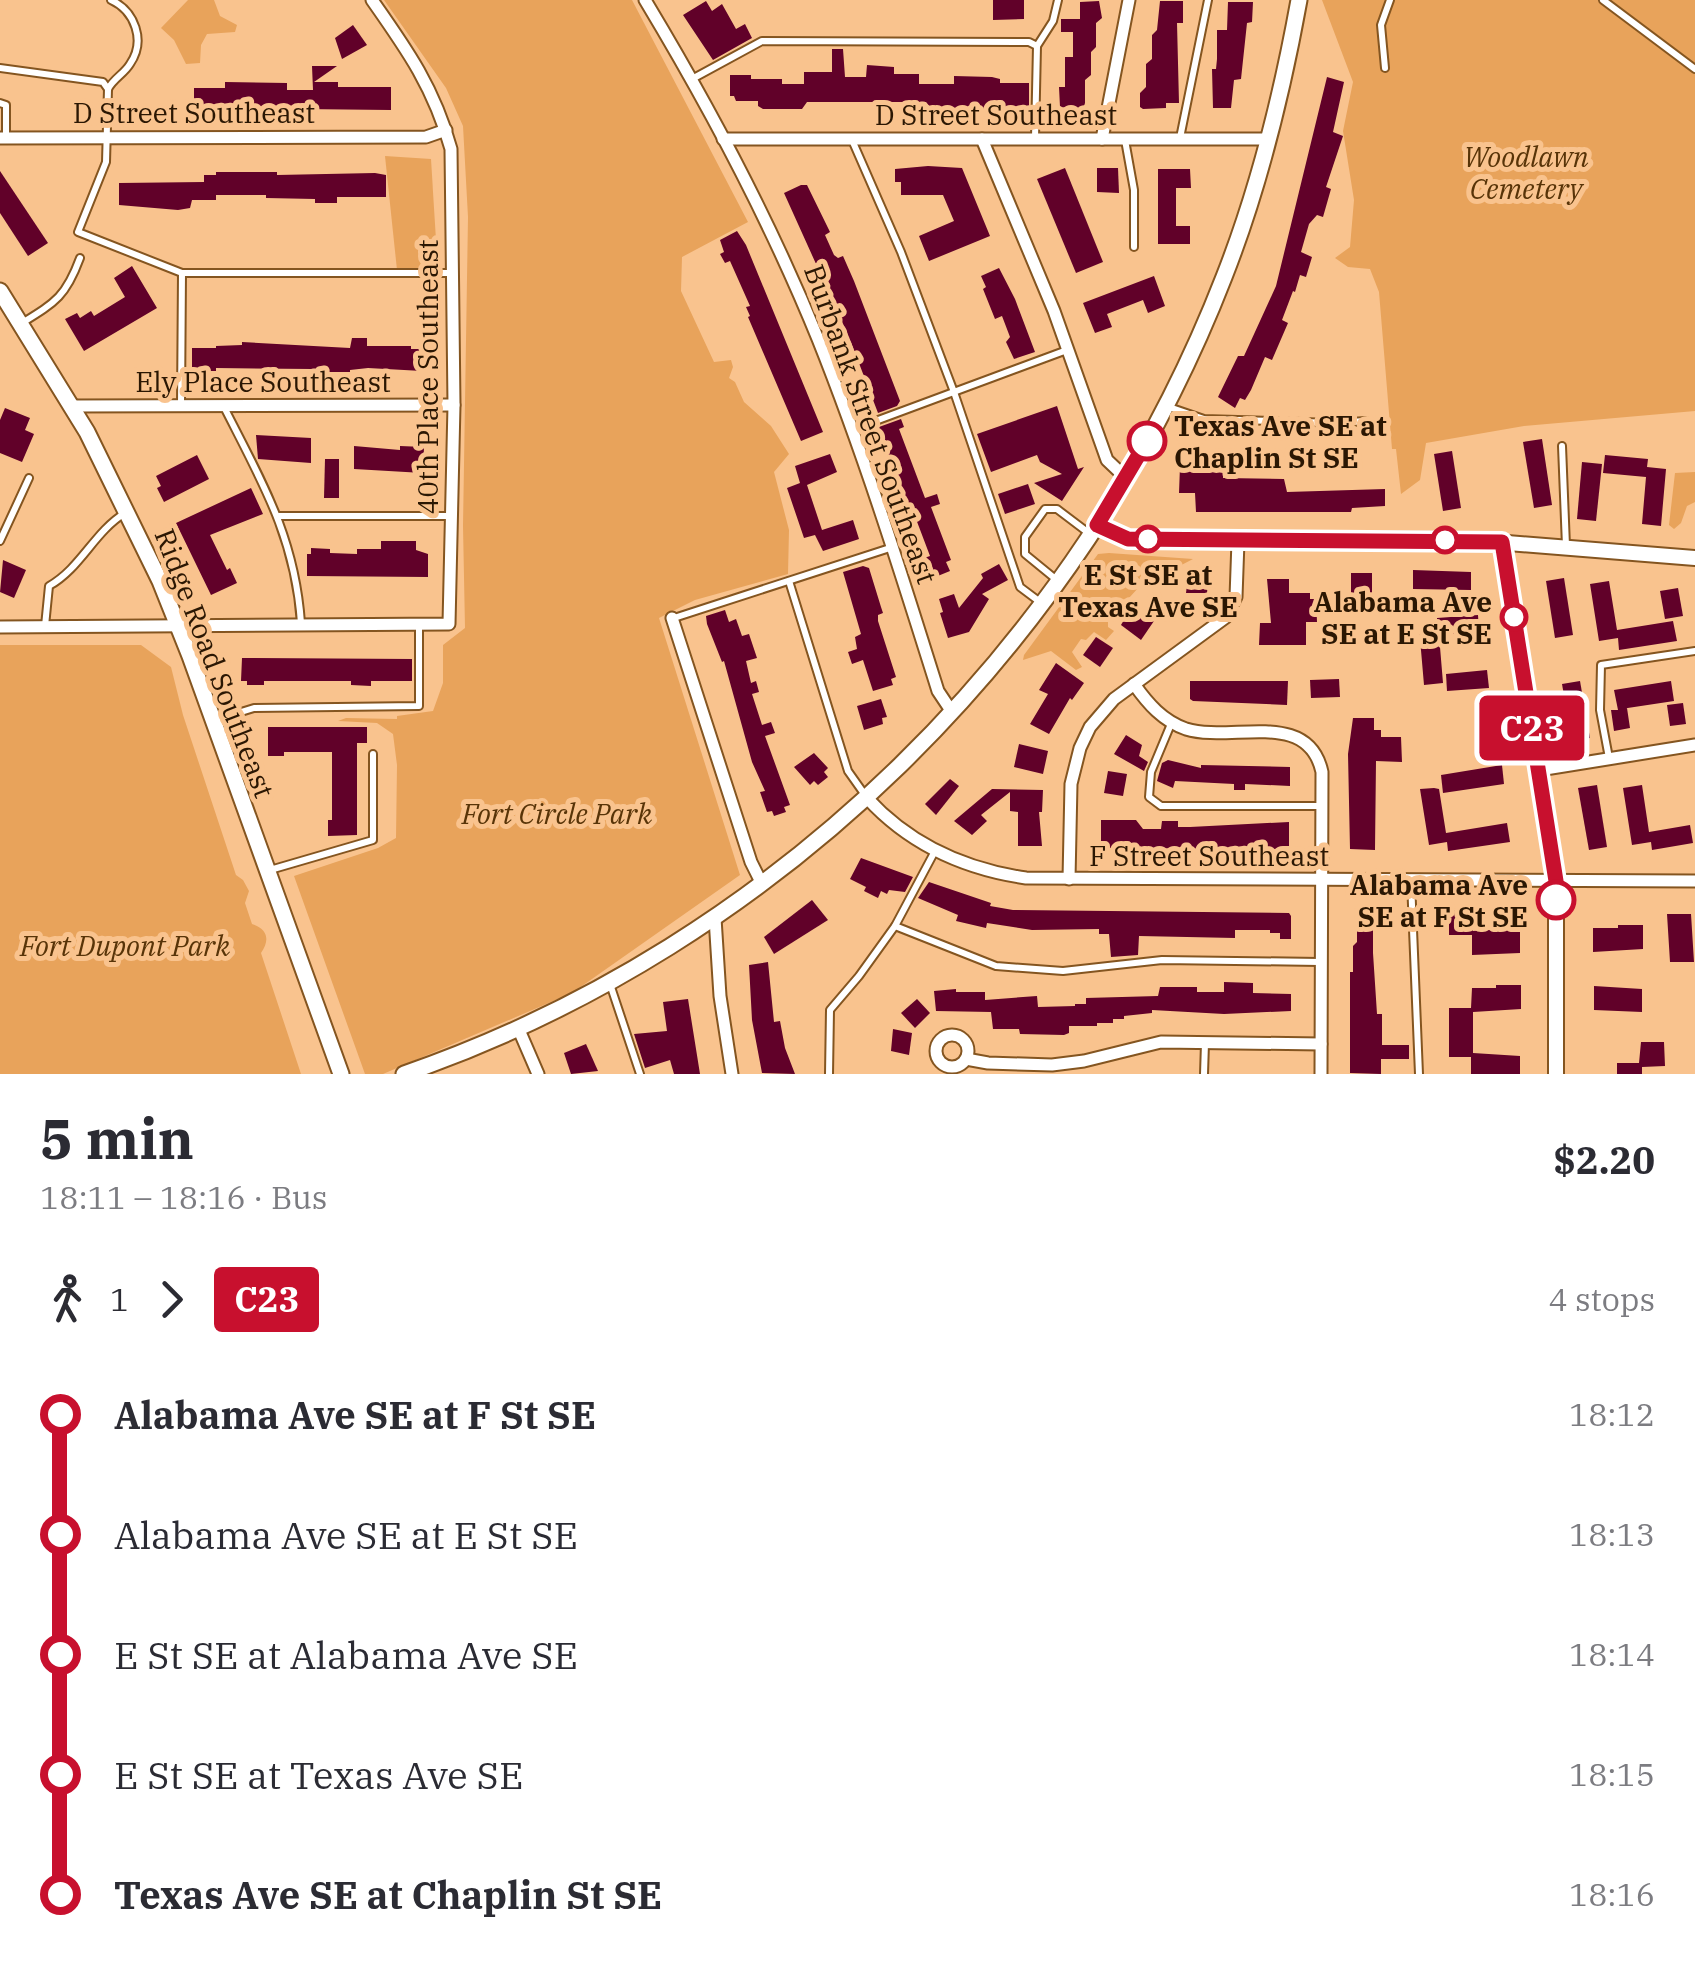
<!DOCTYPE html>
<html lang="en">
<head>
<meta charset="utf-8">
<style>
  :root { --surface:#fff; --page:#f2f2f3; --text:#2b2b33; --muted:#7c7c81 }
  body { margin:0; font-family:"IBM Plex Serif",serif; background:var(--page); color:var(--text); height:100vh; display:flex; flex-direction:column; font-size:38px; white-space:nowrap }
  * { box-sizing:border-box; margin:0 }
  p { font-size:32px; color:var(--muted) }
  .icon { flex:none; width:55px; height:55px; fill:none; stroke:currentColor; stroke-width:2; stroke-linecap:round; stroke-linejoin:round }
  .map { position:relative; height:1074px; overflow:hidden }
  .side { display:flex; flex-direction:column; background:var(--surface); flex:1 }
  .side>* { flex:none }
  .badge { padding:0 20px; border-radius:8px; font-size:35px; line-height:65px }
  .map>.badge { position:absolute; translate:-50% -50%; box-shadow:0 0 0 5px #fff }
  .legs { display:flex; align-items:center; gap:15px; height:110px; padding:0 40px; font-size:32px }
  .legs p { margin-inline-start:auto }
  .headline { display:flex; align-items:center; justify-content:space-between; height:170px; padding:0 40px }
  h1 { font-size:55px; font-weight:700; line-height:75px }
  ul { padding:0 40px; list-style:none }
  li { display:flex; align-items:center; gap:35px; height:120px; font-size:38px }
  li i { display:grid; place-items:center; width:15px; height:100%; margin:0 12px; background:currentColor }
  li i::after { content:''; width:25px; height:25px; margin:-12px; border:8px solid; border-radius:50%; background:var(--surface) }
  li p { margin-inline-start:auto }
  li:first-child i { background:linear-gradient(#0000 50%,currentColor 0) }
  li:last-child i { background:linear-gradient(currentColor 50%,#0000 0) }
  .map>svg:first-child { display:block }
  .green { fill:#e8a35b }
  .building { fill:#610129 }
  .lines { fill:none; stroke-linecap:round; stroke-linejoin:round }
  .service-casing { stroke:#845520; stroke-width:10 }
  .minor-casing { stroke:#845520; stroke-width:15 }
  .tertiary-casing { stroke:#845520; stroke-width:18 }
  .secondary-casing { stroke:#845520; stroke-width:19 }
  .service { stroke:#fff; stroke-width:6 }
  .minor { stroke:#fff; stroke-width:11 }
  .tertiary { stroke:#fff; stroke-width:14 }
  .secondary { stroke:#fff; stroke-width:15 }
  .line-1-casing { stroke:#fff; stroke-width:22 }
  .line-1 { stroke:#c8102e; stroke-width:15 }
  .stop-1-dot { fill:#fff; stroke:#c8102e; stroke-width:5 }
  .labels { text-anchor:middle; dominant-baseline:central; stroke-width:10; stroke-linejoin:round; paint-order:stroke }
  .street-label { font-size:28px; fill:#2b1703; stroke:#f9c38e }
  .park-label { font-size:28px; font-style:italic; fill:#583408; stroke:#f9c38e }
  .stop-label { font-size:28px; font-weight:bold; fill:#2b1703; stroke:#f9c38e; text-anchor:end }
</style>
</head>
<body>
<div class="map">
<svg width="1695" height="1074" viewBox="0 0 1695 1074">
  <rect width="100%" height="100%" fill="#f9c38e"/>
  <g class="green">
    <path d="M188,0H214L220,16L237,25L235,32L207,34L201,45L200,63L186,64L174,40L161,28Z"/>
    <path d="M384,0H632L748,222L682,257L681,291L714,362L731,360L733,367L729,378L735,382L744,402L771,426L789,454L774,472L789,530L788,574L695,600L659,618L740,875L572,993L383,1074H365L294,876L378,848L396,838L397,765L393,734L377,723L338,721L346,718L397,719V716L433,711L443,683V645L465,628L463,526L468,217L463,126L446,88Z"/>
    <path d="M1322,0H1695V411L1524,426L1426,443L1420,480L1401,494L1396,449H1392L1379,292L1370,269L1348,267L1335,258L1350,247L1354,200L1343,131L1353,82Z"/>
    <path d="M385,156L431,159L438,273L397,270Z"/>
    <path d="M1695,472V502L1687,506L1681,523L1674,529L1669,525L1675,473Z"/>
    <path d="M1109,553L1193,559L1139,587L1108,621V627L1114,631L1106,640L1094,632L1086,640L1081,639L1072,652L1082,667L1076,670L1051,651L1023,660L1024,655L1098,554Z"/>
    <path d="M0,645H141L171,667L183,715L236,875L243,880L249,891L245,903L252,924C268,929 270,940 261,953L301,1074H0Z"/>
  </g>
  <g class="building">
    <path d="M993,0H1024V19L993,20Z"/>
    <path d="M706,1L712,11L722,4L736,29L745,24L752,38L713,60L683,15Z"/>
    <path d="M1099,1L1102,18L1096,23V47L1091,52V75L1085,80V103L1083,109L1060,107L1059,87H1065V57H1073V32H1061V19H1080V2Z"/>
    <path d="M1160,1H1183V23H1177L1179,103H1166V108L1143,109L1140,107V93L1146,87V64L1152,59V35L1157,30Z"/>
    <path d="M1228,2H1253L1252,22L1247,23L1241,79L1234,80L1231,108H1213L1212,69H1216L1217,59V30H1227Z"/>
    <path d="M353,25L367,45L342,59L335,38Z"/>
    <path d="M832,49H843L845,77H866L867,65L894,67V74H919V84H954V76L992,77L1000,79V83H1029V106L1027,110L982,109L931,108L926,102H807L802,109H763L758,106V101H736L734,96H730V75H751V79H782V84H804V72H832Z"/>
    <path d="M312,66H337L314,82H338V87H391V110L194,108V88H225V82L287,83V90H313Z"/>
    <path d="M1327,77L1344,82L1333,132L1343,136L1326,187L1331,189L1323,217L1317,215L1309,224L1301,252L1312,257L1306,277L1300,275L1295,292L1293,291L1282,320L1288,323L1272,360L1265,357L1251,390L1245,400L1240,398L1235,408L1218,397L1238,356H1244L1276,286Z"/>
    <path d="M928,166L962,168L990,236L929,261L919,236L954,221L943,195H901V182H895V169Z"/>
    <path d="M1065,168L1103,262L1076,273L1037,179Z"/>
    <path d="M1097,168H1118L1119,193L1097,192Z"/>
    <path d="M1158,169H1190L1191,188H1176V226H1190V244H1158Z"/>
    <path d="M0,171L48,243L28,256L0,213Z"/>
    <path d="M216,172H277V175L375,173L386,175V197H337V203H315V199L266,198V195H216V200H192L190,208L178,210L119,205V183L204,182V175H216Z"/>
    <path d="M801,185H807L830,232L825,235L834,255L838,258L843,256L854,281L900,401L897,406L878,413L849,337L784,193Z"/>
    <path d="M737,231L746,245L823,432L801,441L748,317L750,316L746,307L750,306L730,261L725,263L720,254L724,252L720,240Z"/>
    <path d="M132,266L157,308L84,351L65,319L77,313L80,318L91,311L94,316L125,297L114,278Z"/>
    <path d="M999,268L1015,299L1035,352L1014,359L1006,342L1010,337L1002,316L995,319L983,289L986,287L981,276Z"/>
    <path d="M1154,276L1165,306L1148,313L1143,300L1107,314L1112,327L1095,333L1083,303Z"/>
    <path d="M352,338H367V346H411V349H422V371L368,368L350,370V372H315L313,369L216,368V371H192V348H216V346L242,345V342L350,348Z"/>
    <path d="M1057,406L1078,469L1084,467L1062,501L1034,483L1062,474L1040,462L1037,455L991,472L977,434Z"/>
    <path d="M5,408L30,418L25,430L34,434L22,462L0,453V420Z"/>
    <path d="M901,419L904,427L899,429L925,498L937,494L940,504L931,507L951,560L946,562L950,571L928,580L920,564L921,559L930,556L916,519L912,514L901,518L897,508L908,504L904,494L902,495L878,431L879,427Z"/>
    <path d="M256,435L311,438V463L258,459Z"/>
    <path d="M1542,439L1552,505L1534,508L1523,442Z"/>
    <path d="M354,446L400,450V446L424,447L423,473L354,469Z"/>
    <path d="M1452,451L1461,508L1443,511L1434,454Z"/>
    <path d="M830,454L837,472L807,485L822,530L853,520L859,539L823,551L815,535L804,538L787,488L800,483L795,466Z"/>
    <path d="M197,455L209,479L164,502L157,488L161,486L156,476Z"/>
    <path d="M1605,455L1648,459L1647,467L1666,469L1661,526L1642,524L1646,477L1603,473Z"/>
    <path d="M325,459H339V498H324Z"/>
    <path d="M1582,462L1602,464L1596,521L1577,519Z"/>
    <path d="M1223,465V478L1284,479L1287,492L1385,489V506L1352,508L1351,512H1196L1195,493H1179L1180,466Z"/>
    <path d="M1028,484L1035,504L1005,514L998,494Z"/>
    <path d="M251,488L263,514L210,535L227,570L230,568L237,583L211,595L176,523Z"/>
    <path d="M381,541H416V550L428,554V577L307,576V554H311V548L330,549V553L357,554V549H381Z"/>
    <path d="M3,560L26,570L14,598L0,592Z"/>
    <path d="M999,564L1008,580L982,594L989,599L969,632L948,638L940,613L943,612L939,599L954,594L959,608L983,578L981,574Z"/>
    <path d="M863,566L869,568L881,607L883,613L878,615V621L896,677L891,679L893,685L873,691L863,660L852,664L848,652L857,649L855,637L861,634L843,572Z"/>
    <path d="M1189,570H1209L1207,593H1186Z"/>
    <path d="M1413,570L1471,572V590L1413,589Z"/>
    <rect x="1351" y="573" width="21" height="26"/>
    <path d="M1564,578L1573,635L1555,638L1546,581Z"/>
    <path d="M1267,579H1289V593H1310V599H1316L1317,622H1306V645H1259L1260,623H1271Z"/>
    <path d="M1609,581L1617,630L1673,621L1677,641L1619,650L1618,638L1599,641L1590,584Z"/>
    <path d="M1678,588L1683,616L1665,619L1660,591Z"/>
    <path d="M1132,606L1154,621L1141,640L1121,625Z"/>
    <path d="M725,610L729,622L736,619L742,636L749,634L757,658L746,661L751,683L756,681L759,692L752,694L762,725L771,722L775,733L765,736L790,805L784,807L786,812L774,816L772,811L767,812L760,792L765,791L752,762L724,661L722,662L707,624L706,616Z"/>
    <path d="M1478,615L1479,632L1439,635L1443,683L1424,685L1419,627L1437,626V618Z"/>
    <path d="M1096,637L1113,648L1100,667L1083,655Z"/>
    <path d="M242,658L412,659V681H371V686L351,685V681H264V685H247V681H241Z"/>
    <path d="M1056,663L1084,683L1072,700L1070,698L1049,734L1030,724L1048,694L1039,690Z"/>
    <path d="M1487,670L1489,688L1447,691L1446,674Z"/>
    <path d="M1339,679L1340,697L1311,698L1310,680Z"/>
    <path d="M1190,681H1288L1287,705L1193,701L1190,699Z"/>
    <path d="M1580,681L1590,738L1572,741L1562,684Z"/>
    <path d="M1671,681L1674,701L1621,709L1627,708L1630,728L1614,731L1611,710H1618L1614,690Z"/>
    <path d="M881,699L887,717L882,718L883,724L864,730L857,706Z"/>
    <path d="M1683,703L1686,724L1670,726L1667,705Z"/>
    <path d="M1353,718H1374V730H1381V737H1401L1402,762L1376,761L1375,850L1350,849L1348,754Z"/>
    <path d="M268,727H367V743H357V835L328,836V820H332V752H284V756H268Z"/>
    <path d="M1126,735L1142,745L1139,756L1148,762L1144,771L1114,754Z"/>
    <path d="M1019,744L1048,751L1043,774L1014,767Z"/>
    <path d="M814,753L828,768L824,772L828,777L818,785L814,781L810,785L794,767Z"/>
    <path d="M1168,760L1201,768V765L1290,767V786L1245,784V790H1234V784L1175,781L1173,788L1157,781L1162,763Z"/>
    <path d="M1502,765L1504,784L1443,793L1441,775Z"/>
    <path d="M1108,771L1127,774L1123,796L1104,793Z"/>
    <path d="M950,779L959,786L936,815L925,804Z"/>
    <path d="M1597,785L1607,847L1589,850L1578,788Z"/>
    <path d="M1642,785L1649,832L1690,825L1693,843L1652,850L1651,842L1632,845L1623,788Z"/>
    <path d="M1434,788L1439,789L1446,833L1507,823L1510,842L1448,851L1447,842L1429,845L1420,789Z"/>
    <path d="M992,789L1043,790L1042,812H1039L1042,846H1018V812L1010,811V792L981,815L987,821L972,835L954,821Z"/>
    <path d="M1101,820H1136L1143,829H1161L1162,821H1178V827H1190L1289,822V846H1283V849L1101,848Z"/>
    <path d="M861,858L913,877L905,892L889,890L887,894L881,891L878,898L864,891L866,887L850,879Z"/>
    <path d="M929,882L991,903L990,906L1013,910L1289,913L1291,916V939H1280V933H1270V930H1235V938L1139,936L1138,955L1111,957L1109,934H1099V929L1032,930L987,923L986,928L956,921L958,915L918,898Z"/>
    <path d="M812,900L828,920L774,954L764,937Z"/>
    <path d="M1357,910H1373V953L1377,1014H1382V1045H1409V1059H1381V1074L1350,1073V972H1353V946L1357,942Z"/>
    <path d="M1449,910H1473V931L1520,928V953L1472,955V935H1449Z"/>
    <path d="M1667,914H1691L1694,962H1670Z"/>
    <path d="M1618,925H1643V949L1593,952V928H1618Z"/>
    <path d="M768,962L774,1022L780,1021L785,1048L795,1074L762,1073L752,1020L749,965Z"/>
    <path d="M1224,982L1253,983V993L1291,994V1011L1224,1014L1152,1010V1013L1124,1016V1019H1113V1023H1097V1026H1069V1033L1064,1035L1020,1034L1019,1029H993L991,1012L936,1011L934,991L956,989V992H985V1000L1037,996L1038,1007L1075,1006V1004H1086V998L1158,996L1160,987H1197V992H1224Z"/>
    <path d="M1496,985H1521V1009L1473,1012V1053L1520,1056V1074H1471V1057H1449V1008H1471L1472,988H1496Z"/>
    <path d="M1594,986L1642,989V1012L1594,1010Z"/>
    <path d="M688,999L700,1074H674L670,1060L645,1068L634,1034L667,1031L663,1002Z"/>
    <path d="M917,999L930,1013L915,1028L901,1013Z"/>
    <path d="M893,1029L912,1033L909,1055L891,1051Z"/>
    <path d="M1641,1042H1664L1665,1066L1642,1067V1074H1617V1063H1639Z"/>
    <path d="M586,1044L598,1071L571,1074L564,1053Z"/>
  </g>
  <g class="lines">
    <defs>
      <g id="service">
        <path d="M111,0C135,11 146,41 130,64C124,74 114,78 108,89L106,162L78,232L182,273H452"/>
        <path d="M1603,0L1695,69"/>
        <path d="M0,68L103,82L108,89"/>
        <path d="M1385,68L1381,25L1390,0"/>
        <path d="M692,79L762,41L1029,42L1037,46"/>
        <path d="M0,103L6,105V136"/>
        <path d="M1035,138L1037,46L1053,21L1058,0"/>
        <path d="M1180,138L1208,0"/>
        <path d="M852,140L901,252L954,392L1020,587L1040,602"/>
        <path d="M1125,140L1134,190V247"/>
        <path d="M22,323C56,302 66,296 80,258"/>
        <path d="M181,404L182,273"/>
        <path d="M1166,406L1204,419L1333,423L1366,421"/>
        <path d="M224,407C262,482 295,537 301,623"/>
        <path d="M854,429L1067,350"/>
        <path d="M1562,446L1566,546"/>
        <path d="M279,516H451"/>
        <path d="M0,541L29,478"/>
        <path d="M789,581L848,771L865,795"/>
        <path d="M1058,581L1025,554V537L1045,509H1057L1090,534"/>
        <path d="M674,618L893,547"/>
        <path d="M45,626L49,586C81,568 94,532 125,513"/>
        <path d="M215,720L254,708L419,706V625"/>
        <path d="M1171,724L1151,772L1149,797L1161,806H1321"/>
        <path d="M1609,758L1600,710L1601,665L1695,651"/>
        <path d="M270,870L373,840V754"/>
        <path d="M1411,881L1419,1074"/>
        <path d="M895,926L996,966L1063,971L1162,960L1320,962"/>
        <path d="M610,984L640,1074"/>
        <path d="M829,1074L830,1010L859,976L895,926L935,851"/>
        <path d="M1204,1074L1205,1043"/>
      </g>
      <g id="minor">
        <path d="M645,0C710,108 770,221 818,339C864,454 901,573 938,691L952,712"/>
        <path d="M0,138L426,137L446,130"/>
        <path d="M723,139H1269"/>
        <path d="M982,139L1054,311L1107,460L1126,478"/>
        <path d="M1102,139L1129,0"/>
        <path d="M72,406L454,405"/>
        <path d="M672,618L751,862L762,884"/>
        <path d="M0,627L449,624L454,405L451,149C434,88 408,51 372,0"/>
        <path d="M1134,684C1148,704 1163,721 1186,729C1231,743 1308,708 1322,772L1321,1074"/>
        <path d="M1539,770L1695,745"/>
        <path d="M867,798C910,845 964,869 1026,878L1695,881"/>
        <path d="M1069,879L1071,784L1080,748L1090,727L1114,699L1226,617L1236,597L1238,541"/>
        <path d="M715,918L720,996L732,1074"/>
        <path d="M519,1030L538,1074"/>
        <circle cx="952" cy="1051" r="16"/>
        <path d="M966,1059L988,1063L1052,1065L1084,1061L1161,1042L1321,1044"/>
      </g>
      <g id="tertiary">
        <path d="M1097,525L1128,539L1471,540L1695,558"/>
        <path d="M1502,542L1556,881V1074"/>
      </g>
      <g id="secondary">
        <path d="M0,291L87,432L160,581L190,656L341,1074"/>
        <path d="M404,1074C777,945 1081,645 1224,277C1259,188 1282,94 1299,0"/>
      </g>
    </defs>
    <use href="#service" class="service-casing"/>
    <use href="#minor" class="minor-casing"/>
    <use href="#tertiary" class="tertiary-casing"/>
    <use href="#secondary" class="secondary-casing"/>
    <use href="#service" class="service"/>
    <use href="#minor" class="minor"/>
    <use href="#tertiary" class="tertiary"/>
    <use href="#secondary" class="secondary"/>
  </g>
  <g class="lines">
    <defs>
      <path id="line-1" d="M1147,441L1097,525L1128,539L1502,542L1556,881V900"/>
    </defs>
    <use href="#line-1" class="line-1-casing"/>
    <use href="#line-1" class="line-1"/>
  </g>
  <g class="stop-1-dot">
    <circle cx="1147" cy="441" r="18"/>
    <circle cx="1148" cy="539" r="12"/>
    <circle cx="1445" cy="540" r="12"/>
    <circle cx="1514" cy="617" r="12"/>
    <circle cx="1556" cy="900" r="18"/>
  </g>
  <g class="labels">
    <g class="street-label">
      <text x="194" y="112">D Street Southeast</text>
      <text x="996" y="114">D Street Southeast</text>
      <text transform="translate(427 377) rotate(-90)">40th Place Southeast</text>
      <text x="263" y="381">Ely Place Southeast</text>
      <text transform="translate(871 424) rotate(70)">Burbank Street Southeast</text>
      <text transform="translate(215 663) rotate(69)">Ridge Road Southeast</text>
      <text x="1209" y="855">F Street Southeast</text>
    </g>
    <g class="park-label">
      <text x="1526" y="156">Woodlawn<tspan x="1526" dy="32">Cemetery</tspan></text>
      <text x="557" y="813">Fort Circle Park</text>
      <text x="125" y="945">Fort Dupont Park</text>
    </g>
    <g class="stop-label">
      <text x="1174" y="425" text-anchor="start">Texas Ave SE at<tspan x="1174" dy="32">Chaplin St SE</tspan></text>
      <text x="1148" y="574" text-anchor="middle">E St SE at<tspan x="1148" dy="32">Texas Ave SE</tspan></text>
      <text x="1492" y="601">Alabama Ave<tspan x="1492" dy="32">SE at E St SE</tspan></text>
      <text x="1528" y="884">Alabama Ave<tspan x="1528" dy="32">SE at F St SE</tspan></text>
    </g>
  </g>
</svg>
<b class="badge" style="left:1532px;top:728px;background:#c8102e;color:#fff">C23</b>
</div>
<section class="side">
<div class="headline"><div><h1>5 min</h1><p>18:11 – 18:16 · Bus</p></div><b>$2.20</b></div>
<div class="legs"><svg class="icon" aria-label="walk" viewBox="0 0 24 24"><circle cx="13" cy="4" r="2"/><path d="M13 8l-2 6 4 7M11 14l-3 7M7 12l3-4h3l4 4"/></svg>1<svg class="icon" aria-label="forward" viewBox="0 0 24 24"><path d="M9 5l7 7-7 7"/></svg><b class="badge" style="background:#c8102e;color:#fff">C23</b><p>4 stops</p></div>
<ul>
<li><i style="color:#c8102e"></i><b>Alabama Ave SE at F St SE</b><p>18:12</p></li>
<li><i style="color:#c8102e"></i><span>Alabama Ave SE at E St SE</span><p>18:13</p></li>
<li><i style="color:#c8102e"></i><span>E St SE at Alabama Ave SE</span><p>18:14</p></li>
<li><i style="color:#c8102e"></i><span>E St SE at Texas Ave SE</span><p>18:15</p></li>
<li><i style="color:#c8102e"></i><b>Texas Ave SE at Chaplin St SE</b><p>18:16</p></li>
</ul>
</section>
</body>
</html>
